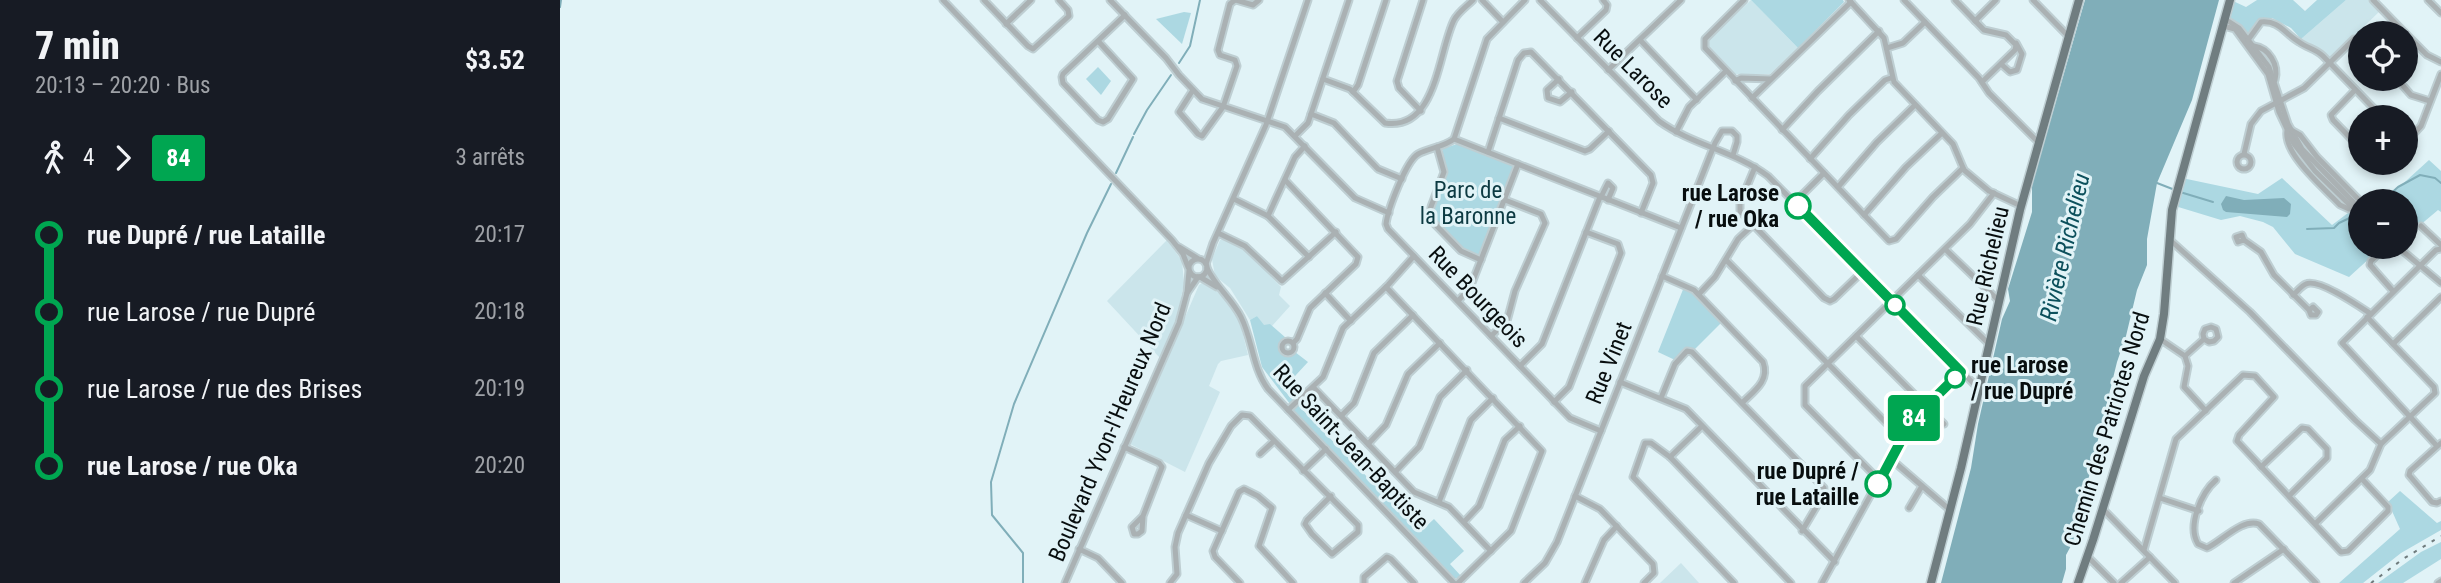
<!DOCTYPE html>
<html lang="fr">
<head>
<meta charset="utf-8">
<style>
  :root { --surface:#171b24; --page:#242831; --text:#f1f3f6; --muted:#9ea1a6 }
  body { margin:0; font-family:"Roboto Condensed",sans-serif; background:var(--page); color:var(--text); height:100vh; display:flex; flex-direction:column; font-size:26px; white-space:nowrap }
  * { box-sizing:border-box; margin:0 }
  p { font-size:23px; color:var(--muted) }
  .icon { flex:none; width:38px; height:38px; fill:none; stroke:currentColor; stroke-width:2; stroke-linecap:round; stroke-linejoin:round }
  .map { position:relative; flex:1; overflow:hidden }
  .panel { display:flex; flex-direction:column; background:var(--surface); width:560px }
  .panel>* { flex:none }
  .badge { padding:0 14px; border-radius:5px; font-size:24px; line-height:46px }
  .tools { position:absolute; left:1788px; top:21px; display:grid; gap:14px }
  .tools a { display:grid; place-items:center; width:70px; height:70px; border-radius:50%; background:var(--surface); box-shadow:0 4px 10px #0003; font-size:35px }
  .map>.badge { position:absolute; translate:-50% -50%; box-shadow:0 0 0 4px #fff }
  .legs { display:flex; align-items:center; gap:10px; height:77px; padding:0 35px; font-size:23px }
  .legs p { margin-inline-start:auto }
  .overview { display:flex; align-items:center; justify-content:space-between; height:119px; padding:0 35px }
  h1 { font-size:38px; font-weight:800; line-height:52px }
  ul { padding:0 35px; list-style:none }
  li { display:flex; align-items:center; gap:24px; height:77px; font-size:26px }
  li i { display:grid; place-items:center; width:10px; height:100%; margin:0 9px; background:currentColor }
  li i::after { content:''; width:18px; height:18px; margin:-9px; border:5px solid; border-radius:50%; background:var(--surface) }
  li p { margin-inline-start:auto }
  li:first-child i { background:linear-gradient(#0000 50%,currentColor 0) }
  li:last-child i { background:linear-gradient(currentColor 50%,#0000 0) }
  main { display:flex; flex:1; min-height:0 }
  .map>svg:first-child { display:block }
  .built { fill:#cbe5eb }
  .green { fill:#acd8e2 }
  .water { fill:#80aeb9 }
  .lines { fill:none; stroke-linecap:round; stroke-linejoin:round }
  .stream { stroke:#80aeb9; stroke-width:2 }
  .minor-casing { stroke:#beced2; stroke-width:9 }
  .major-casing { stroke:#beced2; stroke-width:11 }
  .minor { stroke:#aab1b3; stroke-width:5 }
  .major { stroke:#707d80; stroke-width:8 }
  .rail { stroke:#6f7b7d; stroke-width:2; stroke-dasharray:3.5 7; stroke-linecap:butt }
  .line-1-casing { stroke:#fff; stroke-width:16 }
  .line-1 { stroke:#00a651; stroke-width:10 }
  .stop-1-dot { fill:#fff; stroke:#00a651; stroke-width:3.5 }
  .labels { text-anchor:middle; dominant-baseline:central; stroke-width:6; stroke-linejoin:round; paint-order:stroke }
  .street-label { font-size:23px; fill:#080e0f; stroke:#e1f3f7 }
  .park-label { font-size:23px; fill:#0d3a42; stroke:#e1f3f7 }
  .stop-label { font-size:23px; font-weight:bold; fill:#080e0f; stroke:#e1f3f7; text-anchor:end }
  .water-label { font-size:24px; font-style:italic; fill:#0c505c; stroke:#e1f3f7 }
</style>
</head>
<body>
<main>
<section class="panel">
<div class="overview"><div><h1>7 min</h1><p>20:13 – 20:20 · Bus</p></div><b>$3.52</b></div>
<div class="legs"><svg class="icon" aria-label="walk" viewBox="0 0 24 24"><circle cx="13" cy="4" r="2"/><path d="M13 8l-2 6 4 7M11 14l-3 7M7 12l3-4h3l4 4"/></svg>4<svg class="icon" aria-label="forward" viewBox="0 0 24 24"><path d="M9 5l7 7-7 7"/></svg><b class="badge" style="background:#00a651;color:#fff">84</b><p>3 arrêts</p></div>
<ul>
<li><i style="color:#00a651"></i><b>rue Dupré / rue Lataille</b><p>20:17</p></li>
<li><i style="color:#00a651"></i><span>rue Larose / rue Dupré</span><p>20:18</p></li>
<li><i style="color:#00a651"></i><span>rue Larose / rue des Brises</span><p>20:19</p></li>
<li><i style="color:#00a651"></i><b>rue Larose / rue Oka</b><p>20:20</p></li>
</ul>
</section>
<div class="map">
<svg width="1881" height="583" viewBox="0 0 1881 583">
  <rect width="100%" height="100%" fill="#e1f3f7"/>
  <g class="built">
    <path d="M1191,0L1238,48L1210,74H1175L1148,46V40Z"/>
    <path d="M1786,0H1811L1821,10L1769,60L1752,45L1741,39Z"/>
    <path d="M663,239L687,251L721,287L719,295L730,306L712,326L703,325L697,316L690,320L670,288L655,276L652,259L660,240Z"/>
    <path d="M607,240L622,261L624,283L617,319L600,358L547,301Z"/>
    <path d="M642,283L659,293L676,314L682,330L688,355L661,361L658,364L649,386L660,392L625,472L570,444L639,285Z"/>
    <path d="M1121,563L1139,583H1100Z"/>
  </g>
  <g class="green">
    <path d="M1191,0H1283L1284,2L1238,48Z"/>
    <path d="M1697,0H1733L1745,11L1757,0H1786L1741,39L1731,28L1712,18L1698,22L1688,35L1669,16L1673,1L1686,7Z"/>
    <path d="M624,12L631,13L622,44L596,19Z"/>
    <path d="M538,67L551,81L541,95L526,79Z"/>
    <path d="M897,144L954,166L919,255L902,248L873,217L872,213L887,173L882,149Z"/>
    <path d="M1869,160L1881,171V212L1878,210L1846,237V201H1824Z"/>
    <path d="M1622,178L1698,194L1722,178L1772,225L1792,210L1801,218V247H1822L1789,277L1735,254L1713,227L1703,222L1680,216L1661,220L1615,206Z"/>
    <path d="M1124,287L1129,289L1162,322L1134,350L1126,349L1115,360L1098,352Z"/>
    <path d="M697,316L704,325L710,324L726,338L720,344L722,352L728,355L735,352L748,362L723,389L734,401L730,404L702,367L690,320Z"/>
    <path d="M738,405L860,532L874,519L904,551L890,564L901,576L899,578H893L734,413L733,410Z"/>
    <path d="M1840,491L1877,523L1881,521V530L1841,553L1803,583H1779L1840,529L1828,502Z"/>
    <path d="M1881,542V559L1843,583H1818L1861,552Z"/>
  </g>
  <g class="water">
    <path d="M1525,0H1659L1632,100L1597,183L1587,239V265L1577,290L1566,336L1557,362L1513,542L1506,555V569L1502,583H1381L1411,468L1418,424L1442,319L1450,301L1448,289L1472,212V184Z"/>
    <path d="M1666,196L1684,200L1724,198L1731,204L1730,214L1727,217L1666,212L1663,210L1661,204Z"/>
  </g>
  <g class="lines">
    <g class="stream">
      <path d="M0,7L1,0"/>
      <path d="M619,63L630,46L640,0"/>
      <path d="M574,134L587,110L611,75"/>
      <path d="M556,173L573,137"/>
      <path d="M1597,183L1615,190"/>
      <path d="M1620,192L1653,202"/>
      <path d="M1823,201L1838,187L1860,175L1875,178L1881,183"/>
      <path d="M1747,229L1774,228L1779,223L1796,215"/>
      <path d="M463,583V553L432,515L431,482L454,404L527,233L551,184"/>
    </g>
    <defs>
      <g id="minor">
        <path d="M383,0L612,240L623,254L628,267"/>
        <path d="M424,0L468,46L473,49L509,16L508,10L499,0"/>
        <path d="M550,0L606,58L619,75L642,99L725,127L795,198L829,213"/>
        <path d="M676,0L693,5L699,0"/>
        <path d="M922,0L943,22"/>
        <path d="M965,0L927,39L894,139C884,147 869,148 858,154C846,161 828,209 826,224L828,229L1010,418L1041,431"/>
        <path d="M980,0L1099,121C1132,145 1175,151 1208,176L1416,386L1419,387"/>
        <path d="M1184,0L1145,39V48L1329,241L1336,239L1373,197L1403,168"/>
        <path d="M1289,0L1324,38L1334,82L1393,144L1404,170L1429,191L1461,206"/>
        <path d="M1344,0L1419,78L1429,93L1478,142"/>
        <path d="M1395,0L1424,30L1446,35L1456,45L1455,50L1422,82"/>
        <path d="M1473,0L1509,37"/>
        <path d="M1813,0L1845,33"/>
        <path d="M1868,0L1881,13"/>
        <path d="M1665,19L1679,28L1709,67L1728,124L1742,149L1801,210"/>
        <path d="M1415,21L1436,0"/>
        <path d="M446,24L471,0"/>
        <path d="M1663,26L1675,29L1708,74L1719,112L1734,144L1755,171L1801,216"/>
        <path d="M1846,34L1867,55L1881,62"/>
        <path d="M1017,38L1046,10L1047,5L1043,0"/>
        <path d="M1080,40L1137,100"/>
        <path d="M1688,40L1701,22C1719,20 1725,34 1739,42C1747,48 1756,49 1763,56L1822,117"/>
        <path d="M538,41L573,79L548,119L543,122L538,120L503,83L502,77L503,74L565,15"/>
        <path d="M1694,46C1709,48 1719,65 1715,80"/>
        <path d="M1327,48L1343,43L1365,22"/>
        <path d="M1441,64L1450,72L1457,70L1462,54L1456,43"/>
        <path d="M1048,70L1121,0"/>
        <path d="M763,79L790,89L825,123C877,131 878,52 894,20C898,12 907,6 913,0"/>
        <path d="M999,79L987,90L988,98L1000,102L1012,92"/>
        <path d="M1837,79L1851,95L1870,101"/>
        <path d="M1175,81L1181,78L1211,79"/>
        <path d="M633,90L619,112L638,134L642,136L663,107L677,66L675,60L660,55L658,50L670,4L675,0"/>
        <path d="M1795,90L1771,115L1773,120L1801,149"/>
        <path d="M793,92L798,85L826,0"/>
        <path d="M1192,98L1291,2"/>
        <path d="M861,111L839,88L837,81L863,0"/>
        <path d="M751,114L774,123L818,169L842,179"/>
        <path d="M939,118L1025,151L1030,149L1049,131"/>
        <path d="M1222,130L1258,91L1319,31"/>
        <path d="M1731,130L1740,135L1757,157L1801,202"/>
        <path d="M1727,131C1723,154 1765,189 1780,205L1789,209H1794"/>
        <path d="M1116,132L1129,107L1166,71"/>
        <path d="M735,136L748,123L789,0"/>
        <path d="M894,139L1121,228"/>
        <path d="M1846,142L1861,126L1881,74"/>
        <path d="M877,147L884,172L869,212V218L901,251L921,260"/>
        <path d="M928,152L958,60L964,53L971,52L1091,175L1093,183L1081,213"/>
        <path d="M1684,154L1691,124L1701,111L1744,88L1794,39L1801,43"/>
        <circle cx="1684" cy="162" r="7"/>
        <path d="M1250,159L1289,115L1325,80L1331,78"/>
        <path d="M1814,163L1819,166L1825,163"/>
        <path d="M1195,167L1180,203V211L1264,298L1270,301L1274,299L1303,271"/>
        <path d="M725,180L798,257L796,264L750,308L737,339L733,343"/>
        <path d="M1278,187L1317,142L1355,105"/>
        <path d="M1041,197L1048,183L1053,188L1048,200"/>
        <path d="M674,199L708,216L749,257"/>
        <path d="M1235,202L1264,173"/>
        <path d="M1304,215L1346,167L1382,133"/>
        <path d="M708,216L735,157L745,146"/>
        <path d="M1861,226L1881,245"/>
        <path d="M658,233L685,246L722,281L776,232"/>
        <path d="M1609,239L1690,312L1795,420L1821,444"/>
        <path d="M1684,240L1682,235L1676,237L1678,242L1684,240L1701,252L1714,275L1749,310L1751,315H1756L1758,312L1753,307L1749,310"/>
        <path d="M619,247L637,258"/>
        <path d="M1825,247L1811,261L1810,265L1833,291"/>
        <path d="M1838,247L1881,283"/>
        <path d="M1385,249L1439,301"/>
        <circle cx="638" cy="268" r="9"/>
        <path d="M1166,260L1343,440"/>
        <path d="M646,264L653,243L706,125L748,0"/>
        <path d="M647,268C655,286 672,299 681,317C693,341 692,367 708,389L894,583"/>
        <path d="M1358,275L1429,344"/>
        <path d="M1102,276L1134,290L1203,362C1210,381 1194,391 1182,403"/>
        <path d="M640,277L657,287"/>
        <path d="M826,287L982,451L951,531L898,583"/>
        <path d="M627,293L638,277"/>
        <path d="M765,293L791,321"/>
        <path d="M1139,294L1155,277L1178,239L1193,225"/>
        <path d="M1733,295C1737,292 1741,286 1746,284C1758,278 1799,306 1811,314"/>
        <path d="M898,301L910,288L958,164"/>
        <path d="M931,336L947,321L955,291L985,223L981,214L945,200"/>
        <path d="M1296,336L1384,424"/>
        <path d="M1600,339L1625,356L1628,366L1624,387L1646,411"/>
        <circle cx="728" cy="347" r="6"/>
        <path d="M1833,344L1881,297"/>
        <path d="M1625,356L1644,339L1643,334L1645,329L1651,327L1656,329L1658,337L1654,341L1649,342L1644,339"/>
        <path d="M960,366L982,344L1040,197"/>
        <path d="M1060,382L1126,409L1275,562"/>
        <path d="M753,387L854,492L889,507L931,551"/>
        <path d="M1101,398L1115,364L1127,351L1132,352L1264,488V494L1242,531"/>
        <path d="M994,402L1009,387L1061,253L1058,244L1026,232"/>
        <path d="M728,410L763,377L783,328L828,285L854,256"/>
        <path d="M781,416L794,403L814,353L853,315"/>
        <path d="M1881,443L1850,471L1849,475L1872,502L1877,503L1881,501"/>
        <path d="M808,444L826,425L848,374L880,343"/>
        <path d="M1877,446L1782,343L1876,250L1881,249"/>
        <path d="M564,447L599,463L602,467L583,516L582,531L578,534H574L572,527L583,516"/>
        <path d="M700,454L714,441"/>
        <path d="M1110,457L1142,426"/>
        <path d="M1332,460L1390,510"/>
        <path d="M1701,467L1742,428L1748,429L1767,449V458L1729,496"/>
        <path d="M743,471L766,449"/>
        <path d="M835,472L859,447L880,397L907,370"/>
        <path d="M1656,480C1641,493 1627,526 1638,544L1647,548C1662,541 1682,518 1699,524L1756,583"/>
        <path d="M1320,481L1245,405V386L1410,224L1434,193"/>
        <path d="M1015,496L1040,509L1093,564L1094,573L1084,583"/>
        <path d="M1600,498L1639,511"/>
        <path d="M879,502L911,420L933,398"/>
        <path d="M1349,508L1362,486"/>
        <path d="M1542,508L1615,583"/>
        <path d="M626,515L662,531"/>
        <path d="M904,522L919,506L945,440L960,426"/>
        <path d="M1756,523L1810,470L1821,444L1875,393L1874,387L1807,317"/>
        <path d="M519,549L538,558L562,583"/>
        <path d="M1584,550L1616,439L1683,375L1695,376L1714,397L1679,435L1677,441L1781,552L1788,551L1828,511V507L1802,479"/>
        <path d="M1527,556L1554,583"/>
        <path d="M505,583L619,323L627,293L629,271"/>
        <path d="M610,583L617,574L615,547L618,533L649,463L671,426L682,415L690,416L798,525V532L772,554L752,534L745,524L747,520L771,496"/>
        <path d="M680,583L655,557L653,551L679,492L684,489L698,496L712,508L699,546L733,583"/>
        <path d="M804,583V577L827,557L831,559L854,583"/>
        <path d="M964,583L985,563L997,542L1155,143L1162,131H1172L1177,136V142L1173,155"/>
        <path d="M1025,583L1044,540L1057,526"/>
        <path d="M1174,583L1073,477L1085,443H1091L1110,457L1231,583"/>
        <path d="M1262,583L1352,420L1401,372"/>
        <path d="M1561,583L1590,557"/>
        <path d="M1674,583L1724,549"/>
        <path d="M1878,583L1881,581"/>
      </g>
      <g id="major">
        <path d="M1371,583L1401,468L1460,210L1519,0"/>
        <path d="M1518,583L1533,540L1584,376L1600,339L1604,314L1612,210L1670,0"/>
      </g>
    </defs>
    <use href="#minor" class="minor-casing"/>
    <use href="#major" class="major-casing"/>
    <use href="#minor" class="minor"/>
    <use href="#major" class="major"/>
    <path class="rail" d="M1811,583L1843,559L1881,536"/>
  </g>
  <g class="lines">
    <defs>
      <path id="line-1" d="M1238,206L1401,372L1352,420L1318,484"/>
    </defs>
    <use href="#line-1" class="line-1-casing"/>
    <use href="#line-1" class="line-1"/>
  </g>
  <g class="stop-1-dot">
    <circle cx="1238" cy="206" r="12"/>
    <circle cx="1335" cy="305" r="9"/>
    <circle cx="1395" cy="378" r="9"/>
    <circle cx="1318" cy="484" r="12"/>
  </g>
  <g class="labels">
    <g class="street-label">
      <text transform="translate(1073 69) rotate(45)">Rue Larose</text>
      <text transform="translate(1428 266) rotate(-77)">Rue Richelieu</text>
      <text transform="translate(918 297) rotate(46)">Rue Bourgeois</text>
      <text transform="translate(1049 363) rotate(-68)">Rue Vinet</text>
      <text transform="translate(1547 429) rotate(-73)">Chemin des Patriotes Nord</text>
      <text transform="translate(550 432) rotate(-67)">Boulevard Yvon-l'Heureux Nord</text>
      <text transform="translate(791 447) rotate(47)">Rue Saint-Jean-Baptiste</text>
    </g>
    <g class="park-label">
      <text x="908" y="190">Parc de<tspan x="908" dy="26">la Baronne</tspan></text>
    </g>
    <g class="stop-label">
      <text x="1219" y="193">rue Larose<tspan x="1219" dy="26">/ rue Oka</tspan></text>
      <text x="1411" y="365" text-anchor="start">rue Larose<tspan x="1411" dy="26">/ rue Dupré</tspan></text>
      <text x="1299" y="471">rue Dupré /<tspan x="1299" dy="26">rue Lataille</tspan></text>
    </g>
    <g class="water-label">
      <text transform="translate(1505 247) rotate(-77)">Rivière Richelieu</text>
    </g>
  </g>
</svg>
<div class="tools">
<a><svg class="icon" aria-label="locate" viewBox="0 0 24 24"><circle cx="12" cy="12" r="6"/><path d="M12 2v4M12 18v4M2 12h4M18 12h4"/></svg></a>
<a>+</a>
<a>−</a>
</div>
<b class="badge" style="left:1354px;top:418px;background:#00a651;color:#fff">84</b>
</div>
</main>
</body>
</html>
